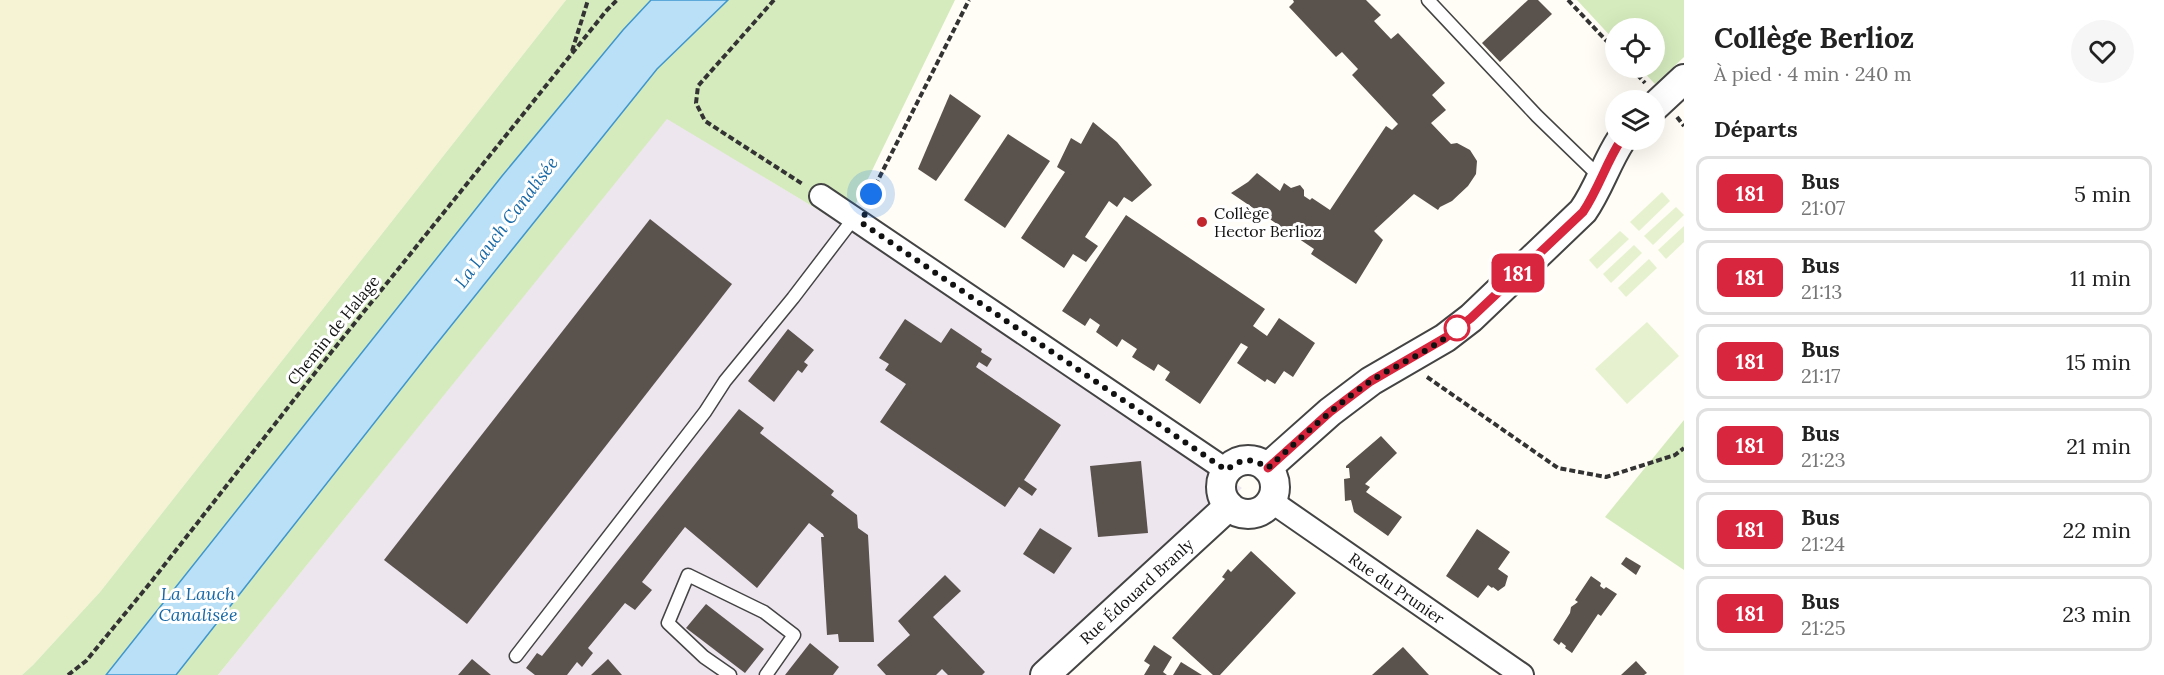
<!DOCTYPE html>
<html lang="fr">
<head>
<meta charset="utf-8">
<style>
  :root { --surface:#fff; --page:#f6f6f6; --text:#222; --muted:#767676; --line:#e0e0e0 }
  body { margin:0; font-family:Lora,serif; background:var(--page); color:var(--text); height:100vh; display:flex; flex-direction:column; font-size:22px; white-space:nowrap }
  * { box-sizing:border-box; margin:0 }
  p { font-size:20px; color:var(--muted) }
  .icon { flex:none; width:33px; height:33px; fill:none; stroke:currentColor; stroke-width:2; stroke-linecap:round; stroke-linejoin:round }
  .map { position:relative; flex:1; overflow:hidden }
  .details { display:flex; flex-direction:column; background:var(--surface); width:480px }
  .details>* { flex:none }
  .badge { padding:0 12px; border-radius:9px; font-size:21px; line-height:39px }
  .tools { position:absolute; left:1605px; top:18px; display:grid; gap:12px }
  .tools a { display:grid; place-items:center; width:60px; height:60px; border-radius:50%; background:var(--surface); box-shadow:0 6px 24px #0002; font-size:30px }
  .you { position:absolute; width:30px; height:30px; margin:-15px; border:4px solid #fff; border-radius:50%; background:#1a73e8; box-shadow:0 0 0 9px #1a73e833 }
  .map>.badge { position:absolute; translate:-50% -50%; box-shadow:0 0 0 3px #fff }
  h2 { padding:0 30px; font-size:22px; line-height:54px }
  .round { display:grid; place-items:center; flex:none; width:63px; height:63px; border-radius:32px; background:var(--page) }
  .summary { display:flex; align-items:center; justify-content:space-between; height:102px; padding:0 30px }
  h1 { font-size:28px; font-weight:800; line-height:45px }
  ul { padding:0; list-style:none }
  li { display:flex; align-items:center; gap:18px; height:75px; margin:0 12px 9px; padding:0 18px; border:3px solid var(--line); border-radius:12px }
  li div { flex:1 }
  li b { display:block; font-size:22px }
  li em { font-style:normal }
  li .badge { min-width:66px; font-weight:700; text-align:center }
  main { display:flex; flex:1; min-height:0 }
  .map>svg:first-child { display:block }
  .industrial { fill:#eee6ef }
  .farmland { fill:#f6f3d4 }
  .green { fill:#d5ebbd }
  .pitch { fill:#e6f2cf }
  .water { fill:#b9e0f7; stroke:#3f96cf; stroke-width:1.5 }
  .building { fill:#5a524d }
  .lines { fill:none; stroke-linecap:round; stroke-linejoin:round }
  .service-casing { stroke:#444; stroke-width:15 }
  .minor-casing { stroke:#444; stroke-width:26 }
  .tertiary-casing { stroke:#444; stroke-width:32 }
  .path { stroke:#333; stroke-width:4; stroke-dasharray:6 3; stroke-linecap:butt }
  .service { stroke:#fff; stroke-width:12 }
  .minor { stroke:#fff; stroke-width:22 }
  .tertiary { stroke:#fff; stroke-width:28 }
  .line-casing { stroke:#fff; stroke-width:14 }
  .line { stroke:#d7263d; stroke-width:9 }
  .walk { stroke:#111; stroke-width:6; stroke-dasharray:0 10.8 }
  .poi-dot { fill:#c4262e; stroke:#fff; stroke-width:2 }
  .stop-dot { fill:#fff; stroke:#d7263d; stroke-width:3 }
  .labels { text-anchor:middle; dominant-baseline:central; stroke-width:6; stroke-linejoin:round; paint-order:stroke }
  .poi-label { font-size:16px; fill:#111; stroke:#fff; text-anchor:start }
  .street-label { font-size:16px; fill:#111; stroke:#fff }
  .water-label { font-size:18px; font-style:italic; fill:#1768a6; stroke:#fff }
</style>
</head>
<body>
<main>
<div class="map">
<svg width="1684" height="675" viewBox="0 0 1684 675">
  <rect width="100%" height="100%" fill="#fffdf5"/>
  <path class="industrial" d="M667,118L845,226L1242,488L1037,675H218Z"/>
  <path class="farmland" d="M0,0H566L100,592L33,665L22,675H0Z"/>
  <g class="green">
    <path d="M566,0H955L845,226L667,119L218,675H22L33,665L100,592Z"/>
    <path d="M1577,0H1684V57L1655,84L1640,68H1654V28H1616L1615,41Z"/>
    <path d="M1684,420V570L1605,517Z"/>
  </g>
  <g class="pitch">
    <path d="M1662,192L1670,201L1639,231L1630,222Z"/>
    <path d="M1676,207L1684,215L1653,245L1644,236Z"/>
    <path d="M1684,226V242L1666,259L1658,250Z"/>
    <path d="M1620,231L1629,239L1597,269L1589,260Z"/>
    <path d="M1634,245L1642,253L1611,283L1603,274Z"/>
    <path d="M1649,259L1657,268L1626,297L1618,288Z"/>
    <path d="M1647,322L1679,356L1627,404L1595,369Z"/>
  </g>
  <path class="water" d="M651,0H728L657,69L430,352L176,675H106L502,176L623,30Z"/>
  <g class="building">
    <path d="M1293,0H1366L1381,15L1374,21L1391,39L1398,33L1445,83L1432,95L1446,110L1431,123L1451,144L1457,143L1470,150L1477,161L1476,174L1468,186L1452,201L1440,207L1438,210L1414,194L1374,231L1383,240L1356,284L1311,254L1314,249L1231,193L1248,182L1257,173L1280,191L1284,183L1291,188L1300,185L1304,190V196L1310,200L1312,198L1330,210L1386,126L1392,130L1398,124L1352,75L1358,69L1342,52L1336,57L1289,7L1294,2Z"/>
    <path d="M1528,0H1538L1552,14L1500,62L1482,43Z"/>
    <path d="M950,94L981,116L936,181L918,169Z"/>
    <path d="M1093,122L1117,142L1152,185L1132,202L1124,197L1117,207L1109,201L1085,237L1098,246L1086,262L1073,254L1064,268L1021,238L1065,172L1057,167L1071,138L1081,144Z"/>
    <path d="M1008,134L1050,161L1005,228L964,200Z"/>
    <path d="M1126,215L1265,309L1253,326L1267,336L1279,318L1315,343L1293,377L1284,371L1275,384L1267,379L1265,382L1237,363L1248,347L1241,343L1200,404L1165,380L1170,372L1158,364L1154,371L1132,357L1137,349L1122,339L1117,347L1096,332L1100,325L1090,318L1085,326L1062,311Z"/>
    <path d="M650,219L732,284L467,624L384,560Z"/>
    <path d="M905,319L941,343L951,328L982,349L981,352L992,359L987,367L979,362L976,367L1061,425L1024,480L1037,489L1032,496L1019,487L1005,507L880,422L906,384L885,370L889,364L879,358Z"/>
    <path d="M788,329L814,350L804,362L808,365L802,373L798,370L774,402L748,381Z"/>
    <path d="M739,409L764,428L760,433L834,491L831,495L857,515L858,528L868,535L874,642H839L838,634L827,635L821,537H824L823,534L809,523L757,588L685,527L642,582L652,590L635,610L625,603L588,648L593,653L582,667L577,662L567,675H535L526,668L537,653L542,656Z"/>
    <path d="M1381,436L1397,453L1365,484L1370,487L1366,492L1402,517L1388,536L1354,512L1351,500L1345,501L1344,479L1350,478L1349,468H1346V466Z"/>
    <path d="M1141,461L1148,533L1098,537L1090,466Z"/>
    <path d="M1040,528L1072,548L1054,574L1023,554Z"/>
    <path d="M1477,529L1510,552L1498,569L1508,576L1505,586L1498,591L1493,587L1492,588L1488,585L1478,598L1446,576Z"/>
    <path d="M1251,551L1296,593L1220,675H1213L1172,638L1225,579L1222,577L1228,569L1231,572Z"/>
    <path d="M1626,557L1641,566L1636,575L1621,564Z"/>
    <path d="M945,575L961,591L933,617L985,672L982,675H948L942,669L936,675H886L877,665L910,635L898,621Z"/>
    <path d="M1591,576L1601,583L1600,586L1604,589L1606,587L1617,594L1601,616L1598,614L1572,653L1565,648L1566,646L1561,642L1559,645L1553,640L1570,613L1571,607L1578,602L1575,600Z"/>
    <path d="M706,604L764,649L745,673L686,628Z"/>
    <path d="M810,643L839,667L833,675H785Z"/>
    <path d="M1154,645L1172,657L1163,672L1167,675H1144L1150,665L1144,661Z"/>
    <path d="M1403,647L1429,675H1372Z"/>
    <path d="M472,659L491,675H458Z"/>
    <path d="M608,659L622,675H591Z"/>
    <path d="M1636,661L1647,673L1644,675H1621Z"/>
    <path d="M1181,662L1202,675H1173Z"/>
  </g>
  <g class="lines">
    <defs>
      <g id="service">
        <path d="M1428,0L1537,116L1601,178"/>
        <path d="M516,656L705,412L725,381L793,298L854,218"/>
        <path d="M730,675L704,657L668,623L688,575L764,612L794,635L766,675"/>
      </g>
      <g id="minor">
        <path d="M821,196L1226,470"/>
        <path id="s1" d="M1271,501L1522,675"/>
      </g>
      <g id="tertiary">
        <path d="M1654,107L1684,79"/>
        <circle cx="1248" cy="487" r="27"/>
        <path d="M1267,468L1330,412L1371,381L1445,338L1471,318L1583,211C1599,188 1606,163 1621,140"/>
        <path id="s2" d="M1045,675L1229,506"/>
      </g>
    </defs>
    <use href="#service" class="service-casing"/>
    <use href="#minor" class="minor-casing"/>
    <use href="#tertiary" class="tertiary-casing"/>
    <g class="path">
      <path d="M774,0L698,86L696,103L705,121L804,185"/>
      <path d="M1568,0L1616,51"/>
      <path d="M572,51L588,0"/>
      <path d="M1631,68L1645,83"/>
      <path d="M1677,117L1684,126"/>
      <path d="M868,202L871,194L969,0"/>
      <path d="M1427,377L1558,468L1606,477L1675,455L1684,448"/>
      <path d="M68,675L86,661L151,582L333,350L607,10L617,0"/>
    </g>
    <use href="#service" class="service"/>
    <use href="#minor" class="minor"/>
    <use href="#tertiary" class="tertiary"/>
  </g>
  <g class="lines">
    <defs>
      <path id="line" d="M1268,468L1330,412L1371,381L1445,338L1471,318L1583,212C1599,188 1606,163 1621,140"/>
    </defs>
    <use href="#line" class="line-casing"/>
    <use href="#line" class="line"/>
    <path class="walk" d="M871,194L862,223L1226,470C1243,458 1249,457 1268,468C1301,438 1334,406 1371,381C1397,364 1437,348 1457,328"/>
  </g>
  <circle class="poi-dot" cx="1202" cy="222" r="6"/>
  <circle class="stop-dot" cx="1457" cy="328" r="12"/>
  <g class="labels">
    <g class="poi-label">
      <text x="1214" y="213">Collège<tspan x="1214" dy="18">Hector Berlioz</tspan></text>
    </g>
    <g class="street-label">
      <text transform="translate(333 330) rotate(-51)">Chemin de Halage</text>
      <text stroke="none"><textPath href="#s1" startOffset="153">Rue du Prunier</textPath></text>
      <text stroke="none"><textPath href="#s2" startOffset="124">Rue Édouard Branly</textPath></text>
    </g>
    <g class="water-label">
      <text transform="translate(506 222) rotate(-53)">La Lauch Canalisée</text>
      <text x="198" y="593">La Lauch<tspan x="198" dy="21">Canalisée</tspan></text>
    </g>
  </g>
</svg>
<div class="tools">
<a><svg class="icon" aria-label="locate" viewBox="0 0 24 24"><circle cx="12" cy="12" r="6"/><path d="M12 2v4M12 18v4M2 12h4M18 12h4"/></svg></a>
<a><svg class="icon" aria-label="layers" viewBox="0 0 24 24"><path d="M12 4l9 5-9 5-9-5zM3 14l9 5 9-5"/></svg></a>
</div>
<div class="you" style="left:871px;top:194px"></div>
<b class="badge" style="left:1518px;top:273px;background:#d7263d;color:#fff">181</b>
</div>
<section class="details">
<div class="summary"><div><h1>Collège Berlioz</h1><p>À pied · 4 min · 240 m</p></div><a class="round"><svg class="icon" aria-label="heart" viewBox="0 0 24 24"><path d="M12 20l-8-8c-3-5 5-10 8-4 3-6 11-1 8 4z"/></svg></a></div>
<h2>Départs</h2>
<ul>
<li><span class="badge" style="background:#d7263d;color:#fff">181</span><div><b>Bus</b><p>21:07</p></div><em>5 min</em></li>
<li><span class="badge" style="background:#d7263d;color:#fff">181</span><div><b>Bus</b><p>21:13</p></div><em>11 min</em></li>
<li><span class="badge" style="background:#d7263d;color:#fff">181</span><div><b>Bus</b><p>21:17</p></div><em>15 min</em></li>
<li><span class="badge" style="background:#d7263d;color:#fff">181</span><div><b>Bus</b><p>21:23</p></div><em>21 min</em></li>
<li><span class="badge" style="background:#d7263d;color:#fff">181</span><div><b>Bus</b><p>21:24</p></div><em>22 min</em></li>
<li><span class="badge" style="background:#d7263d;color:#fff">181</span><div><b>Bus</b><p>21:25</p></div><em>23 min</em></li>
</ul>
</section>
</main>
</body>
</html>
